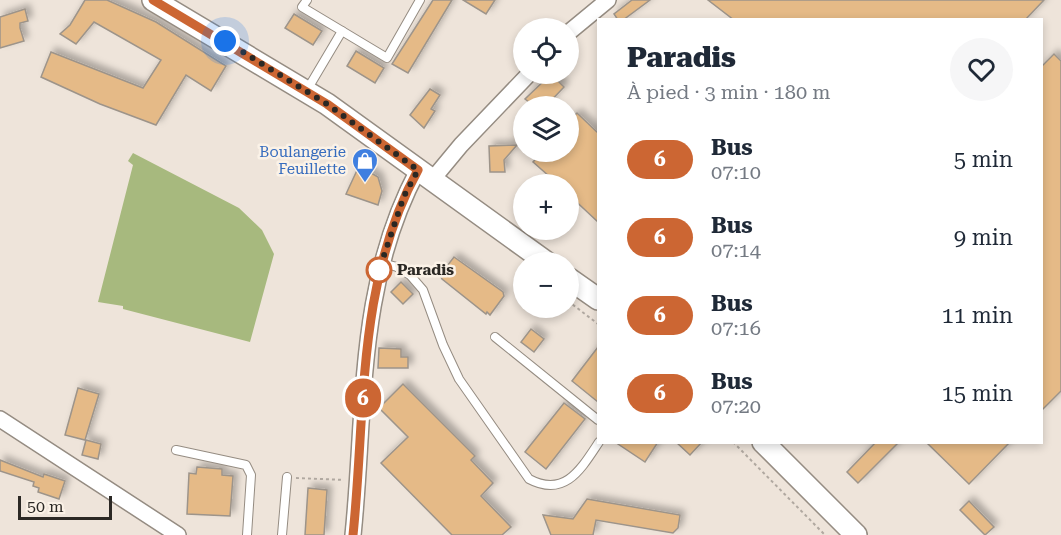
<!DOCTYPE html>
<html lang="fr">
<head>
<meta charset="utf-8">
<style>
  :root { --surface:#fff; --page:#f6f6f7; --text:#1f2937; --muted:#747a83 }
  body { margin:0; font-family:"Roboto Serif",serif; background:var(--page); color:var(--text); height:100vh; display:flex; flex-direction:column; font-size:22px; white-space:nowrap }
  * { box-sizing:border-box; margin:0 }
  p { font-size:20px; color:var(--muted) }
  .icon { flex:none; width:33px; height:33px; fill:none; stroke:currentColor; stroke-width:2; stroke-linecap:round; stroke-linejoin:round }
  .map { position:relative; flex:1; overflow:hidden }
  .side { position:absolute; left:597px; top:18px; width:446px; height:426px; display:flex; flex-direction:column; background:var(--surface); border-radius:0px; box-shadow:0 3px 9px #0003 }
  .side>* { flex:none }
  .badge { padding:0 12px; border-radius:20px; font-size:21px; line-height:39px }
  .tools { position:absolute; left:513px; top:18px; display:grid; gap:12px }
  .tools a { display:grid; place-items:center; width:66px; height:66px; border-radius:50%; background:var(--surface); box-shadow:0 3px 9px #0003; font-size:30px }
  .scale { position:absolute; left:18px; bottom:15px; width:94px; box-sizing:border-box; padding-left:6px; border:3px solid #2b2824; border-top:0; font-size:16px; line-height:21px; white-space:nowrap; color:#2b2824; -webkit-text-stroke:4px #fbf2e7; paint-order:stroke }
  .you { position:absolute; width:30px; height:30px; margin:-15px; border:4px solid #fff; border-radius:50%; background:#1a73e8; box-shadow:0 0 0 9px #1a73e833 }
  .map>.badge { position:absolute; translate:-50% -50%; box-shadow:0 0 0 3px #fff }
  .round { display:grid; place-items:center; flex:none; width:63px; height:63px; border-radius:32px; background:var(--page) }
  .summary { display:flex; align-items:center; justify-content:space-between; height:102px; padding:0 30px }
  h1 { font-size:28px; font-weight:800; line-height:45px }
  ul { padding:0; list-style:none }
  li { display:flex; align-items:center; gap:18px; height:78px; padding:0 30px }
  li div { flex:1 }
  li b { display:block; font-size:22px }
  li em { font-style:normal }
  li .badge { min-width:66px; font-weight:700; text-align:center }
  .map>svg:first-child { display:block }
  .forest { fill:#a7b97e }
  .building { fill:#e5ba87; stroke:#9d948a; stroke-width:1.5; filter:url(#shadow) }
  .lines { fill:none; stroke-linecap:round; stroke-linejoin:round }
  .service-casing { stroke:#958c82; stroke-width:10 }
  .minor-casing { stroke:#958c82; stroke-width:18 }
  .secondary-casing { stroke:#958c82; stroke-width:24 }
  .path { stroke:#b0a8a0; stroke-width:2; stroke-dasharray:3 3; stroke-linecap:butt }
  .service { stroke:#fff; stroke-width:8 }
  .minor { stroke:#fff; stroke-width:15 }
  .secondary { stroke:#fff; stroke-width:21 }
  .line-casing { stroke:#fff; stroke-width:14 }
  .line { stroke:#c63; stroke-width:9 }
  .walk { stroke:#2b2824; stroke-width:6; stroke-dasharray:0 10.8 }
  .stop-dot { fill:#fff; stroke:#c63; stroke-width:3 }
  .labels { text-anchor:middle; dominant-baseline:central; stroke-width:5; stroke-linejoin:round; paint-order:stroke }
  .shop-label { font-size:15px; fill:#366cbe; stroke:#fbf2e7; text-anchor:end }
  .stop-label { font-size:15px; font-weight:bold; fill:#2b2824; stroke:#fbf2e7; text-anchor:start }
</style>
</head>
<body>
<div class="map">
<svg width="1061" height="535" viewBox="0 0 1061 535">
  <defs>
    <filter id="shadow"><feDropShadow dx="4.5" dy="-4.5" stdDeviation="3" flood-color="#0004"/></filter>
  </defs>
  <rect width="100%" height="100%" fill="#eee4da"/>
  <path class="forest" d="M133,153L239,208L262,230L274,254L250,342L123,309V306L98,302L133,165L128,161Z"/>
  <g class="building">
    <path d="M85,0H107L156,22L226,66L211,91L186,75L156,125L100,104L41,77L51,52L143,88L161,60L94,22L76,44L60,34L70,25Z"/>
    <path d="M433,0H452L408,73L392,64Z"/>
    <path d="M463,0H495L486,14Z"/>
    <path d="M632,0H650L623,20H618L614,14Z"/>
    <path d="M708,0H1044L1025,20H734Z"/>
    <path d="M25,9L28,21L20,23V28L24,41L0,48V17Z"/>
    <path d="M294,14L322,31L313,45L285,28Z"/>
    <path d="M356,51L384,68L375,83L347,66Z"/>
    <path d="M1054,54L1061,61V391L1041,411V67Z"/>
    <path d="M551,74L564,87L546,106H534L525,99Z"/>
    <path d="M430,89L440,95L431,109L435,111L424,128L410,115Z"/>
    <path d="M577,113L598,133V222L568,194V184H558L533,162L542,152H568V122Z"/>
    <path d="M517,145L504,160L505,172H490L489,146Z"/>
    <path d="M359,166L378,177L382,191L378,205L346,194Z"/>
    <path d="M454,257L503,292L504,296L490,315L487,312L486,314L442,279L440,275Z"/>
    <path d="M401,282L413,294L403,304L391,292Z"/>
    <path d="M531,329L544,339L534,352L521,342Z"/>
    <path d="M598,347V402L572,381Z"/>
    <path d="M379,348L401,349V357H408V368H378Z"/>
    <path d="M403,384L475,456L471,460L493,483L481,496L511,527L502,535H452L381,463L408,437L379,408Z"/>
    <path d="M78,388L99,394L85,440L65,435Z"/>
    <path d="M564,403L585,419L546,469L525,452Z"/>
    <path d="M86,440L101,444L98,459L82,455Z"/>
    <path d="M615,442H658L645,462Z"/>
    <path d="M676,442H702L690,455Z"/>
    <path d="M876,442H899L858,483L847,472Z"/>
    <path d="M926,442H1010L969,484Z"/>
    <path d="M0,460L43,477L44,474L65,481L59,499L38,492L39,488L33,486L34,482L0,471Z"/>
    <path d="M197,467L222,469V475L233,476L230,516L187,514L189,473L196,474Z"/>
    <path d="M308,488L327,490L324,535H305Z"/>
    <path d="M587,499L680,515L678,528L673,533L596,520L593,535H551L543,515L573,519Z"/>
    <path d="M969,501L994,527L985,535L960,510Z"/>
  </g>
  <g class="lines">
    <defs>
      <g id="service">
        <path d="M307,0L302,7L387,58L420,0"/>
        <path d="M307,90L342,31"/>
        <path d="M382,263L397,267L410,275L423,290L443,345L459,379L529,479C565,498 581,469 599,442"/>
        <path d="M495,337L598,420"/>
        <path d="M176,450L246,465L251,475L247,535"/>
        <path d="M282,535L287,477"/>
      </g>
      <g id="minor">
        <path d="M568,33L608,0"/>
        <path d="M432,180L461,145L529,74"/>
        <path d="M0,419L178,535"/>
        <path d="M353,535C366,409 356,286 418,170"/>
      </g>
      <g id="secondary">
        <path d="M153,0L327,104L546,262"/>
        <path d="M568,278L598,299"/>
        <path d="M763,442L856,535"/>
      </g>
    </defs>
    <use href="#service" class="service-casing"/>
    <use href="#minor" class="minor-casing"/>
    <use href="#secondary" class="secondary-casing"/>
    <g class="path">
      <path d="M568,301L598,324"/>
      <path d="M733,442L825,535"/>
      <path d="M296,478L344,480"/>
    </g>
    <use href="#service" class="service"/>
    <use href="#minor" class="minor"/>
    <use href="#secondary" class="secondary"/>
  </g>
  <g class="lines">
    <defs>
      <path id="line" d="M153,0L327,104L418,170C356,283 366,411 353,535"/>
    </defs>
    <use href="#line" class="line-casing"/>
    <use href="#line" class="line"/>
    <path class="walk" d="M225,41L327,104L418,170L404,196L378,273L379,270"/>
  </g>
  <defs>
    <symbol id="shop-pin" viewBox="-11 -11 22 30"><path d="M0 17L-7.5 6A9.5 9.5 0 1 1 7.5 6Z" fill="#3f7fe0" stroke="#fbf2e7"/><path d="M-5-2.5h2.3a2.7 3.5 0 0 1 5.4 0H5L5.5 6h-11ZM-1.5-2.5h3a1.5 2.3 0 0 0-3 0Z" fill="#fff"/></symbol>
  </defs>
  <g fill-rule="evenodd">
    <use href="#shop-pin" x="350" y="146" width="30" height="40"/>
  </g>
  <circle class="stop-dot" cx="379" cy="270" r="12"/>
  <g class="labels">
    <g class="shop-label">
      <text x="346" y="152">Boulangerie<tspan x="346" dy="17">Feuillette</tspan></text>
    </g>
    <g class="stop-label">
      <text x="397" y="270">Paradis</text>
    </g>
  </g>
</svg>
<div class="tools">
<a><svg class="icon" aria-label="locate" viewBox="0 0 24 24"><circle cx="12" cy="12" r="6"/><path d="M12 2v4M12 18v4M2 12h4M18 12h4"/></svg></a>
<a><svg class="icon" aria-label="layers" viewBox="0 0 24 24"><path d="M12 4l9 5-9 5-9-5zM3 14l9 5 9-5"/></svg></a>
<a>+</a>
<a>−</a>
</div>
<div class="scale">50 m</div>
<div class="you" style="left:225px;top:41px"></div>
<b class="badge" style="left:363px;top:398px;background:#c63;color:#fff">6</b>
<section class="side">
<div class="summary"><div><h1>Paradis</h1><p>À pied · 3 min · 180 m</p></div><a class="round"><svg class="icon" aria-label="heart" viewBox="0 0 24 24"><path d="M12 20l-8-8c-3-5 5-10 8-4 3-6 11-1 8 4z"/></svg></a></div>
<ul>
<li><span class="badge" style="background:#c63;color:#fff">6</span><div><b>Bus</b><p>07:10</p></div><em>5 min</em></li>
<li><span class="badge" style="background:#c63;color:#fff">6</span><div><b>Bus</b><p>07:14</p></div><em>9 min</em></li>
<li><span class="badge" style="background:#c63;color:#fff">6</span><div><b>Bus</b><p>07:16</p></div><em>11 min</em></li>
<li><span class="badge" style="background:#c63;color:#fff">6</span><div><b>Bus</b><p>07:20</p></div><em>15 min</em></li>
</ul>
</section>
</div>
</body>
</html>
